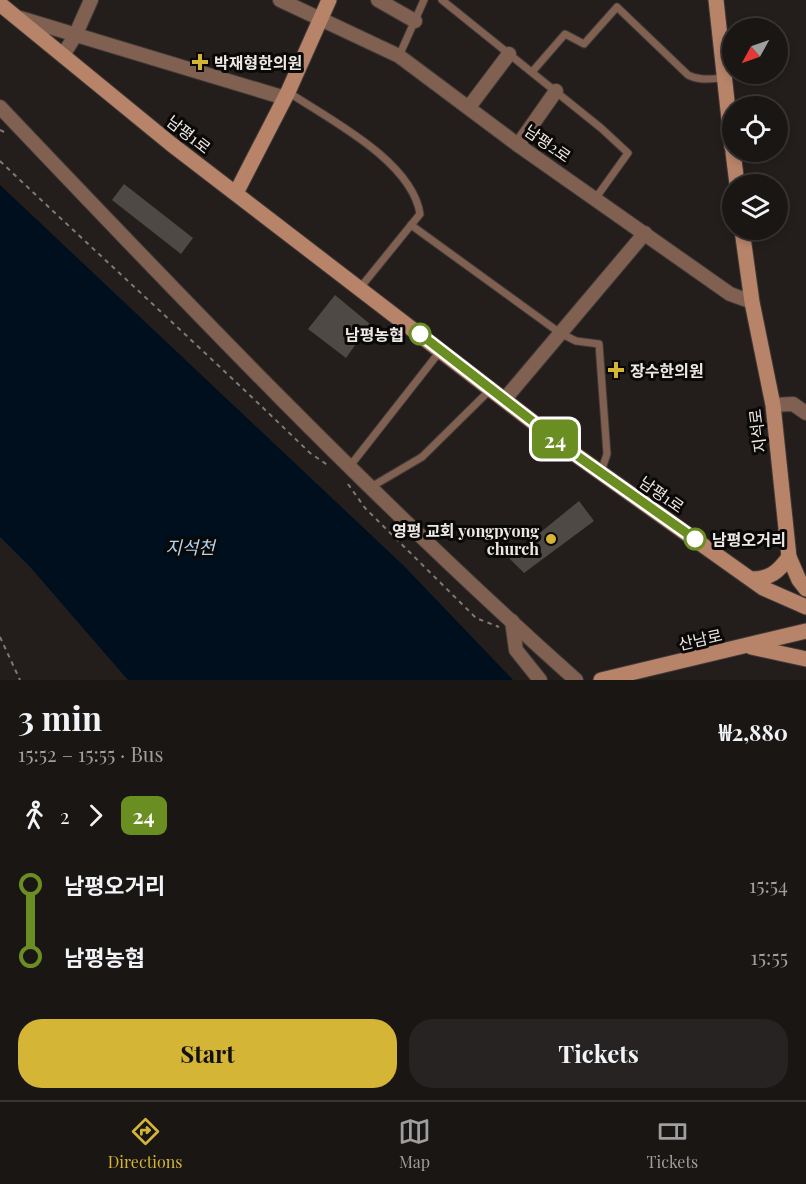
<!DOCTYPE html>
<html lang="en">
<head>
<meta charset="utf-8">
<style>
  :root { --surface:#1a1614; --page:#272322; --text:#f1f3f6; --muted:#9f9fa0; --line:#383534; --accent:#d5b535 }
  body { margin:0; font-family:"Playfair Display","Noto Sans KR",serif; background:var(--page); color:var(--text); height:100vh; display:flex; flex-direction:column; font-size:22px; white-space:nowrap }
  * { box-sizing:border-box; margin:0 }
  p { font-size:20px; color:var(--muted) }
  .icon { flex:none; width:33px; height:33px; fill:none; stroke:currentColor; stroke-width:2; stroke-linecap:round; stroke-linejoin:round }
  .map { position:relative; height:680px; overflow:hidden }
  .side { display:flex; flex-direction:column; background:var(--surface); flex:1 }
  .side>* { flex:none }
  .badge { padding:0 12px; border-radius:9px; font-size:21px; line-height:39px }
  .needle { width:39px; rotate:230deg }
  .buttons { position:absolute; left:722px; top:18px; display:grid; gap:12px }
  .buttons a { display:grid; place-items:center; width:66px; height:66px; border-radius:50%; background:var(--surface); box-shadow:0 3px 9px #0003,0 0 0 2px var(--line); font-size:30px }
  .map>.badge { position:absolute; translate:-50% -50%; box-shadow:0 0 0 3px #fff }
  .legs { display:flex; align-items:center; gap:9px; height:66px; padding:0 18px; font-size:20px }
  .legs p { margin-inline-start:auto }
  .summary { display:flex; align-items:center; justify-content:space-between; height:102px; padding:0 18px }
  h1 { font-size:33px; font-weight:700; line-height:45px }
  .cta { display:flex; gap:12px; margin-top:auto; padding:12px 18px }
  .cta a { flex:1; height:69px; border-radius:24px; background:var(--accent); color:#111; font-size:24px; font-weight:700; line-height:69px; text-align:center }
  .cta a+a { background:var(--page); color:var(--text) }
  ul { padding:0 18px; list-style:none }
  li { display:flex; align-items:center; gap:21px; height:72px; font-size:22px }
  li i { display:grid; place-items:center; width:9px; height:100%; margin:0 8px; background:currentColor }
  li i::after { content:''; width:15px; height:15px; margin:-8px; border:4px solid; border-radius:50%; background:var(--surface) }
  li p { margin-inline-start:auto }
  li:first-child i { background:linear-gradient(#0000 50%,currentColor 0) }
  li:last-child i { background:linear-gradient(currentColor 50%,#0000 0) }
  .dock { display:flex; justify-content:space-around; align-items:center; height:84px; border-top:2px solid var(--line); background:var(--surface); font-size:16px; color:var(--muted) }
  .dock a { display:grid; justify-items:center; gap:3px }
  .dock .on { color:var(--accent) }
  .map>svg:first-child { display:block }
  .water { fill:#000f1d }
  .building { fill:#4f4945 }
  .lines { fill:none; stroke-linecap:round; stroke-linejoin:round }
  .lane-casing { stroke:#3f3a37; stroke-width:9 }
  .street-casing { stroke:#3f3a37; stroke-width:16 }
  .secondary-casing { stroke:#3f3a37; stroke-width:17 }
  .path { stroke:#7e7977; stroke-width:2; stroke-dasharray:4.5 4.5; stroke-linecap:butt }
  .lane { stroke:#806050; stroke-width:7 }
  .street { stroke:#806050; stroke-width:14 }
  .secondary { stroke:#b7846a; stroke-width:15 }
  .line-1-casing { stroke:#fff; stroke-width:14 }
  .line-1 { stroke:#6b8e23; stroke-width:9 }
  .poi-dot { fill:#d5b535; stroke:#0b0907; stroke-width:2 }
  .stop-1-dot { fill:#fff; stroke:#6b8e23; stroke-width:3 }
  .labels { text-anchor:middle; dominant-baseline:central; stroke-width:6; stroke-linejoin:round; paint-order:stroke }
  .poi-label { font-size:16px; font-weight:bold; fill:#ece8e6; stroke:#0b0907; text-anchor:start }
  .street-label { font-size:16px; fill:#ece8e6; stroke:#0b0907 }
  .stop-label { font-size:16px; font-weight:bold; fill:#ece8e6; stroke:#0b0907; text-anchor:end }
  .water-label { font-size:18px; font-style:italic; fill:#b0d5f1; stroke:#0b0907 }
</style>
</head>
<body>
<div class="map">
<svg width="806" height="680" viewBox="0 0 806 680">
  <rect width="100%" height="100%" fill="#231e1b"/>
  <path class="water" d="M0,185L404,566L513,680H128L31,568L0,537Z"/>
  <g class="building">
    <path d="M124,184L193,238L181,254L112,200Z"/>
    <path d="M335,295L370,324L346,358L308,329Z"/>
    <path d="M579,501L594,521L524,573L509,558Z"/>
  </g>
  <g class="lines">
    <defs>
      <g id="lane">
        <path d="M442,0L601,128L628,153L595,199"/>
        <path d="M399,56L424,0"/>
        <path d="M532,72L565,34L584,44L617,7L688,75C699,81 711,79 723,78"/>
        <path d="M288,92C330,120 412,161 420,214L360,288"/>
        <path d="M411,225L560,333L576,341L599,344L607,454L601,472"/>
        <path d="M350,466L441,350"/>
        <path d="M371,487L422,457L491,389"/>
      </g>
      <g id="street">
        <path d="M280,0L399,56L518,145L730,294L752,302"/>
        <path d="M378,0L415,21"/>
        <path d="M20,18L285,98"/>
        <path d="M63,55L75,36L91,0"/>
        <path d="M0,107C186,303 374,500 576,680"/>
        <path d="M469,107L509,54"/>
        <path d="M518,145L556,91"/>
        <path d="M504,400L645,233"/>
        <path d="M773,405L793,404L806,413"/>
        <path d="M512,621L516,650L540,680"/>
      </g>
      <g id="secondary">
        <path d="M716,0L732,147"/>
        <path d="M0,4L171,144L576,455L763,588L806,607"/>
        <path d="M733,152L737,184"/>
        <path d="M236,193L288,92L329,0"/>
        <path d="M742,230L752,302L773,405L789,557L799,580L806,589"/>
        <path d="M751,579C770,579 778,572 789,557"/>
        <path d="M751,647L806,659"/>
        <path d="M601,680L806,631"/>
      </g>
    </defs>
    <use href="#lane" class="lane-casing"/>
    <use href="#street" class="street-casing"/>
    <use href="#secondary" class="secondary-casing"/>
    <g class="path">
      <path d="M0,130L6,133"/>
      <path d="M0,161C103,259 208,354 310,453L329,466"/>
      <path d="M348,484L365,508L476,618L499,627"/>
      <path d="M0,637L20,680"/>
    </g>
    <use href="#lane" class="lane"/>
    <use href="#street" class="street"/>
    <use href="#secondary" class="secondary"/>
  </g>
  <g class="lines">
    <defs>
      <path id="line-1" d="M420,334L576,455L695,539"/>
    </defs>
    <use href="#line-1" class="line-1-casing"/>
    <use href="#line-1" class="line-1"/>
  </g>
  <g class="poi-dot">
    <path d="M197 53h6v6h6v6h-6v6h-6v-6h-6v-6h6z"/>
    <path d="M613 361h6v6h6v6h-6v6h-6v-6h-6v-6h6z"/>
    <circle cx="551" cy="539" r="6"/>
  </g>
  <g class="stop-1-dot">
    <circle cx="420" cy="334" r="10"/>
    <circle cx="695" cy="539" r="10"/>
  </g>
  <g class="labels">
    <g class="poi-label">
      <text x="214" y="62">박재형한의원</text>
      <text x="630" y="370">장수한의원</text>
      <text x="539" y="530" text-anchor="end">영평 교회 yongpyong<tspan x="539" dy="18">church</tspan></text>
    </g>
    <g class="street-label">
      <text transform="translate(189 134) rotate(38)">남평1로</text>
      <text transform="translate(548 143) rotate(35)">남평2로</text>
      <text transform="translate(757 431) rotate(-97)">지석로</text>
      <text transform="translate(662 494) rotate(35)">남평1로</text>
      <text transform="translate(700 639) rotate(-13)">산남로</text>
    </g>
    <g class="stop-label">
      <text x="404" y="334">남평농협</text>
      <text x="712" y="539" text-anchor="start">남평오거리</text>
    </g>
    <g class="water-label">
      <text x="190" y="547">지석천</text>
    </g>
  </g>
</svg>
<div class="buttons">
<a><svg class="needle" viewBox="-14 -14 28 28"><path d="M0-13l5 13h-10z" fill="#e53935"/><path d="M0 13l5-13h-10z" fill="#9f9fa0"/></svg></a>
<a><svg class="icon" aria-label="locate" viewBox="0 0 24 24"><circle cx="12" cy="12" r="6"/><path d="M12 2v4M12 18v4M2 12h4M18 12h4"/></svg></a>
<a><svg class="icon" aria-label="layers" viewBox="0 0 24 24"><path d="M12 4l9 5-9 5-9-5zM3 14l9 5 9-5"/></svg></a>
</div>
<b class="badge" style="left:555px;top:439px;background:#6b8e23;color:#fff">24</b>
</div>
<section class="side">
<div class="summary"><div><h1>3 min</h1><p>15:52 – 15:55 · Bus</p></div><b>₩2,880</b></div>
<div class="legs"><svg class="icon" aria-label="walk" viewBox="0 0 24 24"><circle cx="13" cy="4" r="2"/><path d="M13 8l-2 6 4 7M11 14l-3 7M7 12l3-4h3l4 4"/></svg>2<svg class="icon" aria-label="forward" viewBox="0 0 24 24"><path d="M9 5l7 7-7 7"/></svg><b class="badge" style="background:#6b8e23;color:#fff">24</b></div>
<ul>
<li><i style="color:#6b8e23"></i><b>남평오거리</b><p>15:54</p></li>
<li><i style="color:#6b8e23"></i><b>남평농협</b><p>15:55</p></li>
</ul>
<div class="cta"><a>Start</a><a>Tickets</a></div>
</section>
<nav class="dock">
<a class="on"><svg class="icon" aria-label="directions" viewBox="0 0 24 24"><path d="M12 3l9 9-9 9-9-9zM9 14v-3h6M13 9l2 2-2 2"/></svg>Directions</a>
<a><svg class="icon" aria-label="map" viewBox="0 0 24 24"><path d="M3 6l6-2 6 2 6-2v14l-6 2-6-2-6 2zM9 4v14M15 6v14"/></svg>Map</a>
<a><svg class="icon" aria-label="tickets" viewBox="0 0 24 24"><path d="M3 7h18v10H3zM15 7v10"/></svg>Tickets</a>
</nav>
</body>
</html>
